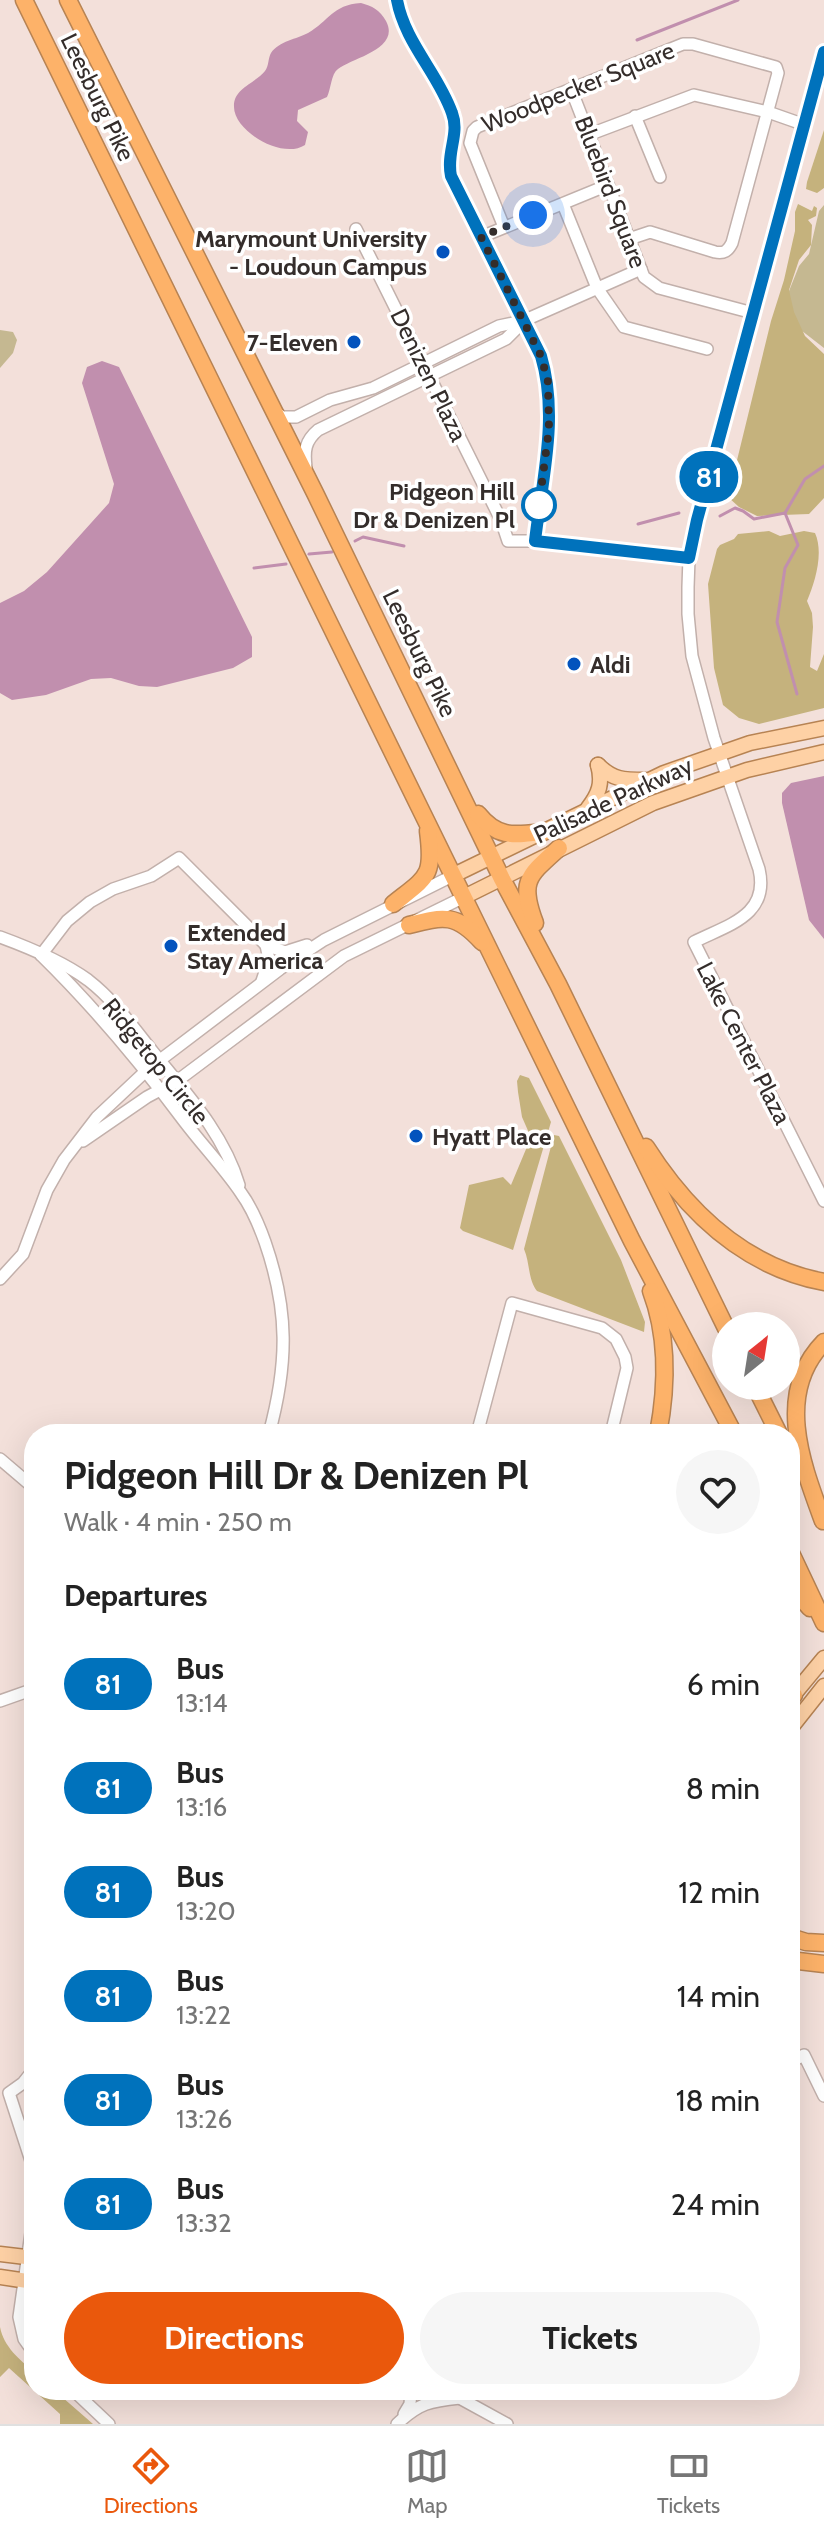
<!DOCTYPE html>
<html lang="en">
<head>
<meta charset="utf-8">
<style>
  :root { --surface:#fff; --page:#f6f6f6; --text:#222; --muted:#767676; --line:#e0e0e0; --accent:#ea580c }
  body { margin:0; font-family:Cabin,sans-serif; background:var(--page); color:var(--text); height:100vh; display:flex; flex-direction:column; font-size:30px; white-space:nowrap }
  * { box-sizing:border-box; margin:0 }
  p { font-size:26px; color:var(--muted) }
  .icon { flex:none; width:44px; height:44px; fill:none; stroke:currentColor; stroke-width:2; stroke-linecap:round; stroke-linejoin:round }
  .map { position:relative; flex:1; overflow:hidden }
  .details { position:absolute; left:24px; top:1424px; width:776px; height:976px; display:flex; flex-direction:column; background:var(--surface); border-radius:32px; box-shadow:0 8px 32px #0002 }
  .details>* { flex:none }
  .badge { padding:0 16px; border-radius:26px; font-size:28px; line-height:52px }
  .needle { width:52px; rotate:30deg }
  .buttons { position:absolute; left:712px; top:1312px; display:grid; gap:16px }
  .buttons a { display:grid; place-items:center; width:88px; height:88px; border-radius:50%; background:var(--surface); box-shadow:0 8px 32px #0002; font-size:40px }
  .you { position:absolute; width:40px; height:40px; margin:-20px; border:6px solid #fff; border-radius:50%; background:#1a73e8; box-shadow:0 0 0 12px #1a73e833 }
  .map>.badge { position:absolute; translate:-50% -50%; box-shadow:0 0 0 4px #fff }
  h2 { padding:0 40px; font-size:30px; line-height:72px }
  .round { display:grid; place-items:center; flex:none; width:84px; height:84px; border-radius:42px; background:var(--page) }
  .head { display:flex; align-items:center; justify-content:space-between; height:136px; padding:0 40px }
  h1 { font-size:38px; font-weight:700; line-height:60px }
  .button { display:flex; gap:16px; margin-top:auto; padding:16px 40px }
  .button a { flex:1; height:92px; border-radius:48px; background:var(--accent); color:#fff; font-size:32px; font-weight:700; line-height:92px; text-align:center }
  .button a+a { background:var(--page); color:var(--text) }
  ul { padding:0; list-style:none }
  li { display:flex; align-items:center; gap:24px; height:104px; padding:0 40px }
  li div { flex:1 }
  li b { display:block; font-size:30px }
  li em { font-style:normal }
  li .badge { min-width:88px; font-weight:700; text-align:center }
  .tab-bar { display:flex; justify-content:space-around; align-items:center; height:112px; border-top:2px solid var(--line); background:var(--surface); font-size:22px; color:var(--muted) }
  .tab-bar a { display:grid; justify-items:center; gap:4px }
  .tab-bar .selected { color:var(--accent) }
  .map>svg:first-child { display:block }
  .green { fill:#c5b891 }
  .forest { fill:#c5b27d }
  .water { fill:#c18fae }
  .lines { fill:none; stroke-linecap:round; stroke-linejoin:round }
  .stream { stroke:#c18fae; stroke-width:3 }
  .minor-casing { stroke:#c2b0ab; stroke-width:14 }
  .major-casing { stroke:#b78353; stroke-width:17 }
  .highway-casing { stroke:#b78353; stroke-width:19 }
  .minor { stroke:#fff; stroke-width:11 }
  .major { stroke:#fed1a5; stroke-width:14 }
  .highway { stroke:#fdb269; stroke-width:16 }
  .line-casing { stroke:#fff; stroke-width:18 }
  .line { stroke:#0072bc; stroke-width:12 }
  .walk { stroke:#342d2b; stroke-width:8; stroke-dasharray:0 14.4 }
  .poi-dot { fill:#0353bd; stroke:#fff; stroke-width:3 }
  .stop-dot { fill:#fff; stroke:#0072bc; stroke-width:4 }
  .labels { text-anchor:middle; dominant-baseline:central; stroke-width:7; stroke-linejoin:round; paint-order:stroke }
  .street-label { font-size:24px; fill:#342d2b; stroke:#fff }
  .poi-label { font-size:24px; font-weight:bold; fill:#342d2b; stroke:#fff; text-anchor:start }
  .stop-label { font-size:24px; font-weight:bold; fill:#342d2b; stroke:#fff; text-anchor:end }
</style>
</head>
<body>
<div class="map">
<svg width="824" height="2424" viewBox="0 0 824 2424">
  <rect width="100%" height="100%" fill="#f3e0da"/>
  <g class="green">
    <path d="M824,205V348L797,327L787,296L799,266L809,254L819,211Z"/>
    <path d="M0,330L13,332L17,340L13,353L0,368Z"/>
  </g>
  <g class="forest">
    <path d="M824,130V188L817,193L806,189L807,182Z"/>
    <path d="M798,204L812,211L814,206L817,208L816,216L808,220L812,225L811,245L799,260L789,290L794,312L805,336L824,354V498L809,514L757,516L739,507L728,497L771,321L784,280L795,231V212Z"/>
    <path d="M769,531L780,536L804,531L815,533C824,553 815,582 807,601L812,613L813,627L810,667L817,671L824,654V708L759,724L739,718L723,705L714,668L708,584L717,549L720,545L734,539L738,534Z"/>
    <path d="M520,1075L529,1078L551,1122L513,1250L463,1231L460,1228L469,1185L503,1177L511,1185L529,1142V1133L522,1117L518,1092L517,1081Z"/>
    <path d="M554,1135L559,1136L621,1260L645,1322L644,1332L537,1291C528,1280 530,1263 524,1249Z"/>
    <path d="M0,2327C4,2347 19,2359 34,2372V2390H54L93,2424H60V2414L9,2368L0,2377Z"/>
  </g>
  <g class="water">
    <path d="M361,3C372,6 380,10 386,21C401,49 352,58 338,69C331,74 331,89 327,97L298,110L297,121L308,132L305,145C282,160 234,131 234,107C233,88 256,83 265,71C269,66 268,58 271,53C279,41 297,39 308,33C329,21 332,5 361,3Z"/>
    <path d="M102,361L119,367L252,637V657L233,668L157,687L139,686L111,678L91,679L46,695L12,700L0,693V603L24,591L47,572L109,503L114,484L82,383L87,367Z"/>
    <path d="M824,776V939L809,920L782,803V793L791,783Z"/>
  </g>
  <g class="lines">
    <g class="stream">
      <path d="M637,40L738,0"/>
      <path d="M785,513L798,545L785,568L777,622L797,694"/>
      <path d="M720,516L735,508L743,511L754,519L785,513L805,479L824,466"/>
      <path d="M638,524L679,513"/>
      <path d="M355,541L363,537L404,546"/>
      <path d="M309,554L332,552"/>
      <path d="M254,568L286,564"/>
    </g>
    <defs>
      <g id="minor">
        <path d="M397,0C405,43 438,73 452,113C460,134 446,152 451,176L541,356C559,416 542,480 535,541L689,558"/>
        <path d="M824,52L697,520L689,558L688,587V614L692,656L714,738L759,869C770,916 727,925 694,942L824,1201"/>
        <path d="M571,89L644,277L659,288L753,313"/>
        <path d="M635,116L660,177"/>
        <path d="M588,135L694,95L768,112L805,125"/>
        <path d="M563,204L597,288L624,327L707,349"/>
        <path d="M504,227L470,143L473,131L477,127L683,44H693L776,67L778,73L732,243C728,251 724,254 715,252L650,232L629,239"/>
        <path d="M356,229L501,520L508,541H535"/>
        <path d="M481,237L608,185"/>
        <path d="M276,412L282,417H296L330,400L373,388L499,326L523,321L641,269"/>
        <path d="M306,467C304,451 305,441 318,430L506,339L523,322"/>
        <path d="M0,937C30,948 62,961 88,980C114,1000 133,1027 153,1052C186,1093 224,1134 239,1185"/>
        <path d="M41,955C94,1007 140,1062 184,1121C203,1146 224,1168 241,1193C252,1208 259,1225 265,1242C289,1311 288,1364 269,1434"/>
        <path d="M41,955L67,921L90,902L113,889L151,876L179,858L266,945L285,952L307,945"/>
        <path d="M262,981L269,960L266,945"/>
        <path d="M83,1141L147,1097L177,1081L344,956L464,897"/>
        <path d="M0,1279L23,1254L47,1190L64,1160L97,1117L147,1070L280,969L324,940L454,875"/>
        <path d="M478,1431L491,1434"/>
        <path d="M477,1434L512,1303L602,1328L616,1339L625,1357L627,1368L611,1434"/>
        <path d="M0,1459L34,1488"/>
        <path d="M0,1701L34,1689"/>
        <path d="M790,2062L804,2055L824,2096"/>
        <path d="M34,2069L23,2083L9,2093L34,2170"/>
        <path d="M34,2212L19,2317L24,2339L34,2353"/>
        <path d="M73,2390L109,2424"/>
        <path d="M445,2390L507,2424"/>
        <path d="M404,2414L410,2404L411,2390"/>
        <path d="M397,2424C419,2403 430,2401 460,2398"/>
      </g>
      <g id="major">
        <path d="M598,765C613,780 624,780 645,780"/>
        <path d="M588,808C599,794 603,783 598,765"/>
        <path d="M454,875L664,773L750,743L824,728"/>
        <path d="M464,897L653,803L747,770L824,752"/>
        <path d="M790,1699L824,1658"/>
        <path d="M790,1729L824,1686"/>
        <path d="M0,2254L34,2258"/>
        <path d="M0,2277L34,2282"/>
      </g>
      <g id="highway">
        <path d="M24,0L632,1241L734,1434"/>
        <path d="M68,0L315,493L502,879L558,984L726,1328"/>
        <path d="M478,814C498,839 515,835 544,832"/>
        <path d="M393,904C428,876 434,877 428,831"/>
        <path d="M535,923C519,881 528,876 559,848"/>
        <path d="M409,925C444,916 456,913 482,942"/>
        <path d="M646,1147C688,1213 745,1267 824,1282"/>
        <path d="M651,1291C668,1336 667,1387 658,1434"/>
        <path d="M755,1386L779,1434"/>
        <path d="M823,1521C802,1464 774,1393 824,1342"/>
        <path d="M790,1551L824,1623"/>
        <path d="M790,1585L810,1608"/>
        <path d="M790,1697L794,1695"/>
        <path d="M790,1937L806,1942L824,1943"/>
        <path d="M790,1960L824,1964"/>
      </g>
    </defs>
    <use href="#minor" class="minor-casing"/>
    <use href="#major" class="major-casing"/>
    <use href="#highway" class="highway-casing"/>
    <use href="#minor" class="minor"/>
    <use href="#major" class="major"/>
    <use href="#highway" class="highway"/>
  </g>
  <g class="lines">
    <defs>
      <path id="line" d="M397,0C405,43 438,73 452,113C460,134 446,152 451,176L541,356C559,416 542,480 535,541L689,558L697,520L824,52"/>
    </defs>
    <use href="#line" class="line-casing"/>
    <use href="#line" class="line"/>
    <path class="walk" d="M533,215L481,237L541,356L548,382L549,429L539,505"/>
  </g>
  <g class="poi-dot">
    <circle cx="443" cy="252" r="8"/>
    <circle cx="354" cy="342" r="8"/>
    <circle cx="574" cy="664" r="8"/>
    <circle cx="171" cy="946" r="8"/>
    <circle cx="416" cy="1136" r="8"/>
  </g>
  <circle class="stop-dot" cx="539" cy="505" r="16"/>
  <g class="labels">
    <g class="street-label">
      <text transform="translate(578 87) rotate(-22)">Woodpecker Square</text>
      <text transform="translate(98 97) rotate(64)">Leesburg Pike</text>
      <text transform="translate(611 192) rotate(69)">Bluebird Square</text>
      <text transform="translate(429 375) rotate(64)">Denizen Plaza</text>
      <text transform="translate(420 653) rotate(64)">Leesburg Pike</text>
      <text transform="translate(613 800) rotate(-25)">Palisade Parkway</text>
      <text transform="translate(744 1043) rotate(63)">Lake Center Plaza</text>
      <text transform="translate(156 1061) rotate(51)">Ridgetop Circle</text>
    </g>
    <g class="poi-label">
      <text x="427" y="238" text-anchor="end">Marymount University<tspan x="427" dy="28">- Loudoun Campus</tspan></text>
      <text x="338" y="342" text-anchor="end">7-Eleven</text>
      <text x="590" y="664">Aldi</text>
      <text x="187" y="932">Extended<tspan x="187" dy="28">Stay America</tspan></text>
      <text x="432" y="1136">Hyatt Place</text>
    </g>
    <g class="stop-label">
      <text x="515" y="491">Pidgeon Hill<tspan x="515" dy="28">Dr &amp; Denizen Pl</tspan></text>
    </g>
  </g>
</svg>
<div class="buttons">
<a><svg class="needle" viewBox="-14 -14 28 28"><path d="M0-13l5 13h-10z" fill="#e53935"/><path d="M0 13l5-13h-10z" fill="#767676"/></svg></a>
</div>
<div class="you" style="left:533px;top:215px"></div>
<b class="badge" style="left:709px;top:477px;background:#0072bc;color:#fff">81</b>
<section class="details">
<div class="head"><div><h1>Pidgeon Hill Dr &amp; Denizen Pl</h1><p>Walk · 4 min · 250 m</p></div><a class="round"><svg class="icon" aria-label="heart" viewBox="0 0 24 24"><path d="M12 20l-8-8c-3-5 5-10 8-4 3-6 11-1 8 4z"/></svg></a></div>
<h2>Departures</h2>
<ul>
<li><span class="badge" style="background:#0072bc;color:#fff">81</span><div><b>Bus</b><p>13:14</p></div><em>6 min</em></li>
<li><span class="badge" style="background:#0072bc;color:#fff">81</span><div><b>Bus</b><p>13:16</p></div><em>8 min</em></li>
<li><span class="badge" style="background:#0072bc;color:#fff">81</span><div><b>Bus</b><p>13:20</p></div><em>12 min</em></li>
<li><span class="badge" style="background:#0072bc;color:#fff">81</span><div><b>Bus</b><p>13:22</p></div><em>14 min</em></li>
<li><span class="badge" style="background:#0072bc;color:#fff">81</span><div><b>Bus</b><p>13:26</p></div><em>18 min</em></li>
<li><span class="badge" style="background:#0072bc;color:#fff">81</span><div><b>Bus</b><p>13:32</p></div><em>24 min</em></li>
</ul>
<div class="button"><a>Directions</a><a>Tickets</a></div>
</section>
</div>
<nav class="tab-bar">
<a class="selected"><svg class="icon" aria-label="directions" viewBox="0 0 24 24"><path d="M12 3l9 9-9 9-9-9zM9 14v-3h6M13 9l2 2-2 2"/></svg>Directions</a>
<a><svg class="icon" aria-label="map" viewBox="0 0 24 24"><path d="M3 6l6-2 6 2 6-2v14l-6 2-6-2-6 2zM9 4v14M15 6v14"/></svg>Map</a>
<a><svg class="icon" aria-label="tickets" viewBox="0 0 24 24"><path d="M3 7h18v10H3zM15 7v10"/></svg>Tickets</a>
</nav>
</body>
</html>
